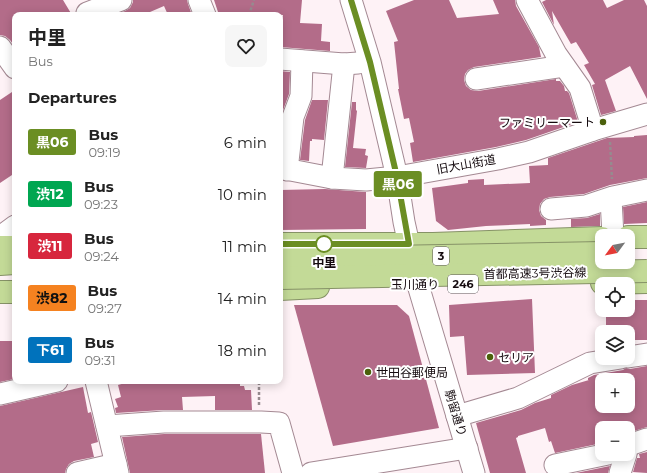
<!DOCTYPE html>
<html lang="en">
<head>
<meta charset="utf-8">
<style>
  :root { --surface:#fff; --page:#f6f6f6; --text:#222; --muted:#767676 }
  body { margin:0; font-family:Montserrat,"Noto Sans JP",sans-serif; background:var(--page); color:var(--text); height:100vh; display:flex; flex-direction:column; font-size:15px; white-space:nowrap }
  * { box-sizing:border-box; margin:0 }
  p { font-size:13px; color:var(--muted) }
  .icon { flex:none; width:22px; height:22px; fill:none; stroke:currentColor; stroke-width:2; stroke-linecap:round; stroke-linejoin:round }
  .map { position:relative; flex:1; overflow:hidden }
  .sheet { position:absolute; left:12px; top:12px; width:271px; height:372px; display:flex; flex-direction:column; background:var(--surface); border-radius:8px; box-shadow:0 2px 10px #0003 }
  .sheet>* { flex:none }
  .badge { padding:0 8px; border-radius:3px; font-size:14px; line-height:26px }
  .needle { width:26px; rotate:238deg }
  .tools { position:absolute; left:595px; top:229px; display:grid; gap:8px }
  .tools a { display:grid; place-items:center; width:40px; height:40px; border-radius:8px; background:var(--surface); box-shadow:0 2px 10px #0003; font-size:20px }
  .map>.badge { position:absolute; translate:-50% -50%; box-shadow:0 0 0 2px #fff }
  h2 { padding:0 16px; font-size:15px; line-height:36px }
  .round { display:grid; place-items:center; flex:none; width:42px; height:42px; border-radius:8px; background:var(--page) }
  .summary { display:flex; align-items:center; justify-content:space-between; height:68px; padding:0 16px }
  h1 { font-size:19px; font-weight:700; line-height:30px }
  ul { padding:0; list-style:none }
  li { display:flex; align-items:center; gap:12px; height:52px; padding:0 16px }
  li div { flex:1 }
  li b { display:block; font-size:15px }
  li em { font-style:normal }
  li .badge { min-width:44px; font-weight:700; text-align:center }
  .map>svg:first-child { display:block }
  .building { fill:#b36c89; fill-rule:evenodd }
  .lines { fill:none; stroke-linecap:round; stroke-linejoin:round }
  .minor-casing { stroke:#a48993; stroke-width:23 }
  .highway-casing { stroke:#869267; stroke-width:24 }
  .path { stroke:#968b8f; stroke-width:2.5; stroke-dasharray:3 2; stroke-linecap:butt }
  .minor { stroke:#fff; stroke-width:21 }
  .highway { stroke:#c3da97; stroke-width:22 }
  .highway-bridge-casing { stroke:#869267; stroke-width:24; stroke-linecap:butt }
  .highway-bridge { stroke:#c3da97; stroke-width:22 }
  .line-casing { stroke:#fff; stroke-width:9 }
  .line { stroke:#6b8e23; stroke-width:6 }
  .poi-dot { fill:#4b600b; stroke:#fff; stroke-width:1.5 }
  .stop-dot { fill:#fff; stroke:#6b8e23; stroke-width:2 }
  .labels { text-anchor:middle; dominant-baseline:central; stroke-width:4; stroke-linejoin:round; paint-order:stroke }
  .shield { fill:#fff; stroke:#5b5457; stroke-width:1 }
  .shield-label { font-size:11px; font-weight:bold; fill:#150b0f }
  .poi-label { font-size:12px; fill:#150b0f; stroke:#fff; text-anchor:start }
  .street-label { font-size:12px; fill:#150b0f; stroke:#fff }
  .stop-label { font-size:12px; font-weight:bold; fill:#150b0f; stroke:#fff }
</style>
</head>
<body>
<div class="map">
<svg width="647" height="473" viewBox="0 0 647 473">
  <rect width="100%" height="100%" fill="#fef2f6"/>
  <g class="building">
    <path d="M0,0H63L72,15H15V47L10,40L5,36L0,35Z"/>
    <path d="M133,0H187L188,4L192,15H168L164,6L143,15H115L125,11L130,8L133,2Z"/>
    <path d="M214,0H302L300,23L322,24L321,41L330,42V51L280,47L283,15H219Z"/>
    <path d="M414,0H449L457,18L499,14L493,0H515L516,6L539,47L541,57L474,67L468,70L465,74L464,80L466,86L471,90L478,91L556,79V81H560L564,86L565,91H567L569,93L578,122L526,140L496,147L413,162L410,143L414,142L409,118L404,119L398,89H399L394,42L398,41L386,11Z"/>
    <path d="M546,0H603L607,8L624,0H644L647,6V99L630,66L605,80L616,111L601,115L592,85L595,84L584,65L589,63L576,42L571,44L552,11L554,25L542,2Z"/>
    <path d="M280,71L290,72L289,94L282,113L280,125Z"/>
    <path d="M15,90V173L0,183V100Z"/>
    <path d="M312,100H328L324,140L312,139V141H310L309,161L300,160L305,120Z"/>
    <path d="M352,102H356V110L357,111L353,148L366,149L365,155L368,156L366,168L345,167Z"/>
    <path d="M647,135V178L610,185L584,194L550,197L544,199L540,204L539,210L541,216L546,220V225L530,226V224L486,226L448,230L436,221L432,188L468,183V180L484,179V185L530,183L529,166L548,165V158L607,138L634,137V136Z"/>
    <path d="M325,189L366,192V229L280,230V190Z"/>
    <path d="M647,202V223L624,224L623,207Z"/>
    <path d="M600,214V226L571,227V219L587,218Z"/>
    <path d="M532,299L535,373L467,375L464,336L450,337L449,305Z"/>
    <path d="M628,300H647V340H628V332H606V310H628Z"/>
    <path d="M294,305H397L409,316L439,428L333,446Z"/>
    <path d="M0,341H15V369H13L14,379L0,382Z"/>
    <path d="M647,366V427L634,431L633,428H602V443L555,453L551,441L549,442L545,428L518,436V437L516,438L526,473H490L476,423L521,410L535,403L551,398V395L572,385L589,380H588V378L594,375L623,370L626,368L630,369ZM602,380H628V406H602Z"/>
    <path d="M132,381H240V386H244L245,390H251L252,410H215V396L182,397L183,410H163L116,413L115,408L118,407L115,399L121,397L118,385Z"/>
    <path d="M83,387L88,413L91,412L98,442L91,444L94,457L74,461L69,464L66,469L65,473H0V406Z"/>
    <path d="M164,434H261L265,473H130L122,437Z"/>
    <path d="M647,452V473L633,472L637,458H640L639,454Z"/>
    <path d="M610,466L608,473H576Z"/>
  </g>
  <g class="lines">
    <defs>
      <g id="minor">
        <path d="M199,0L205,15"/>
        <path d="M351,0L370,62L397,177L404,222L418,285L474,473"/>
        <path d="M527,0L556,54L580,88L593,130"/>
        <path d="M87,13L121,0"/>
        <path d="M0,47L15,68"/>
        <path d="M280,59L344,64L358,63"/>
        <path d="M476,79L564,66"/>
        <path d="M280,168L332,178L366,180L397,177L498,159L529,152L593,130L647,114"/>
        <path d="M287,170L293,117L301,96L302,61"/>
        <path d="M332,178L344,64"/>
        <path d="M611,199L613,236"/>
        <path d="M551,209L586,206L613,197L647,190"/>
        <path d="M0,237L15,226"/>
        <path d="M628,357L647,354"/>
        <path d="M96,381L118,473"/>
        <path d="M0,394L57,381"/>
        <path d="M457,416L518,398L590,363L621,358"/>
        <path d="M107,426L164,422H261L279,423L293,473"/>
        <path d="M628,448L629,445L647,439"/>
        <path d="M555,465L608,454"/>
        <path d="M77,473L116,464"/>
        <path d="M311,473L467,448"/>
        <path d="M620,473L626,454"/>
      </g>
      <g id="highway">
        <path d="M628,237H647"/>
        <path d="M280,244H433L602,238"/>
        <path d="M0,247H15"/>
        <path d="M0,264L15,263"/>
        <path d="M602,283L647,282"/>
        <path d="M280,289L318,287"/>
        <path d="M0,292H15"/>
      </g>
    </defs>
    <use href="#minor" class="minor-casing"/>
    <use href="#highway" class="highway-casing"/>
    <g class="path">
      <path d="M249,15L254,0"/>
      <path d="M610,142L612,179"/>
      <path d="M259,405V384L261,381"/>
    </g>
    <use href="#minor" class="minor"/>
    <use href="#highway" class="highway"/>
    <defs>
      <g id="highway-bridge">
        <path d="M280,259L602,253"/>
        <path d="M280,278L647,271"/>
      </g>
    </defs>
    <use href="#highway-bridge" class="highway-bridge-casing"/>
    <use href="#highway-bridge" class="highway-bridge"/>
  </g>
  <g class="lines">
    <defs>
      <path id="line" d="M280,244H409L397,177L370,62L351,0"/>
    </defs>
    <use href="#line" class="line-casing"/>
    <use href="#line" class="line"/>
  </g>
  <g class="poi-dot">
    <circle cx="603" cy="122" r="4"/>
    <circle cx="490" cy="357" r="4"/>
    <circle cx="368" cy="372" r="4"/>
  </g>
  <circle class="stop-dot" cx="324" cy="244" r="8"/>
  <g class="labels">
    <g class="shield">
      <rect x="433" y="247" width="16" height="18" rx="3"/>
      <rect x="448" y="275" width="30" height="18" rx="3"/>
    </g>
    <g class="shield-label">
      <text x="441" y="256">3</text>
      <text x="463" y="284">246</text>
    </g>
    <g class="poi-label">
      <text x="595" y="122" text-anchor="end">ファミリーマート</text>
      <text x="498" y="357">セリア</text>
      <text x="376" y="372">世田谷郵便局</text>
    </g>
    <g class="street-label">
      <text transform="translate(466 164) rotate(-10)">旧大山街道</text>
      <text transform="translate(535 273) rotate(-1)">首都高速3号渋谷線</text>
      <text x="415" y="284">玉川通り</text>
      <text transform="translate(456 413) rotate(73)">駒留通り</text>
    </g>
    <g class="stop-label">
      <text x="324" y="262">中里</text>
    </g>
  </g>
</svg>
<div class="tools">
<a><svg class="needle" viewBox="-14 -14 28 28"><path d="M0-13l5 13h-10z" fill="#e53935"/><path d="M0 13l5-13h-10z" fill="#767676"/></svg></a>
<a><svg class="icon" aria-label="locate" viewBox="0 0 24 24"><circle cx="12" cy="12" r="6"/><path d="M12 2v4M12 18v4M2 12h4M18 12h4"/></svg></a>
<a><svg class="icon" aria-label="layers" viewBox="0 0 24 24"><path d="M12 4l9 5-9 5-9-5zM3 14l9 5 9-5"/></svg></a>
<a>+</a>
<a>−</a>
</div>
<b class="badge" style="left:398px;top:184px;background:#6b8e23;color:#fff">黒06</b>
<section class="sheet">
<div class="summary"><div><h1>中里</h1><p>Bus</p></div><a class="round"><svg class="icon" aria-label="heart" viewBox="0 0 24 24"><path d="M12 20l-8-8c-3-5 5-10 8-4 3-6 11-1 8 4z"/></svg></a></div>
<h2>Departures</h2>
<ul>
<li><span class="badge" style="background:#6b8e23;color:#fff">黒06</span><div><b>Bus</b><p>09:19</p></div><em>6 min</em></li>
<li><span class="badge" style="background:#00a651;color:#fff">渋12</span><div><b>Bus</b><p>09:23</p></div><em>10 min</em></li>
<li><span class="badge" style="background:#d7263d;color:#fff">渋11</span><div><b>Bus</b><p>09:24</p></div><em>11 min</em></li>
<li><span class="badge" style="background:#f58220;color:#111">渋82</span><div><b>Bus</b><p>09:27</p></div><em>14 min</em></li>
<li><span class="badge" style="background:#0072bc;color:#fff">下61</span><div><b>Bus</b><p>09:31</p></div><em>18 min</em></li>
</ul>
</section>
</div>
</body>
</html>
